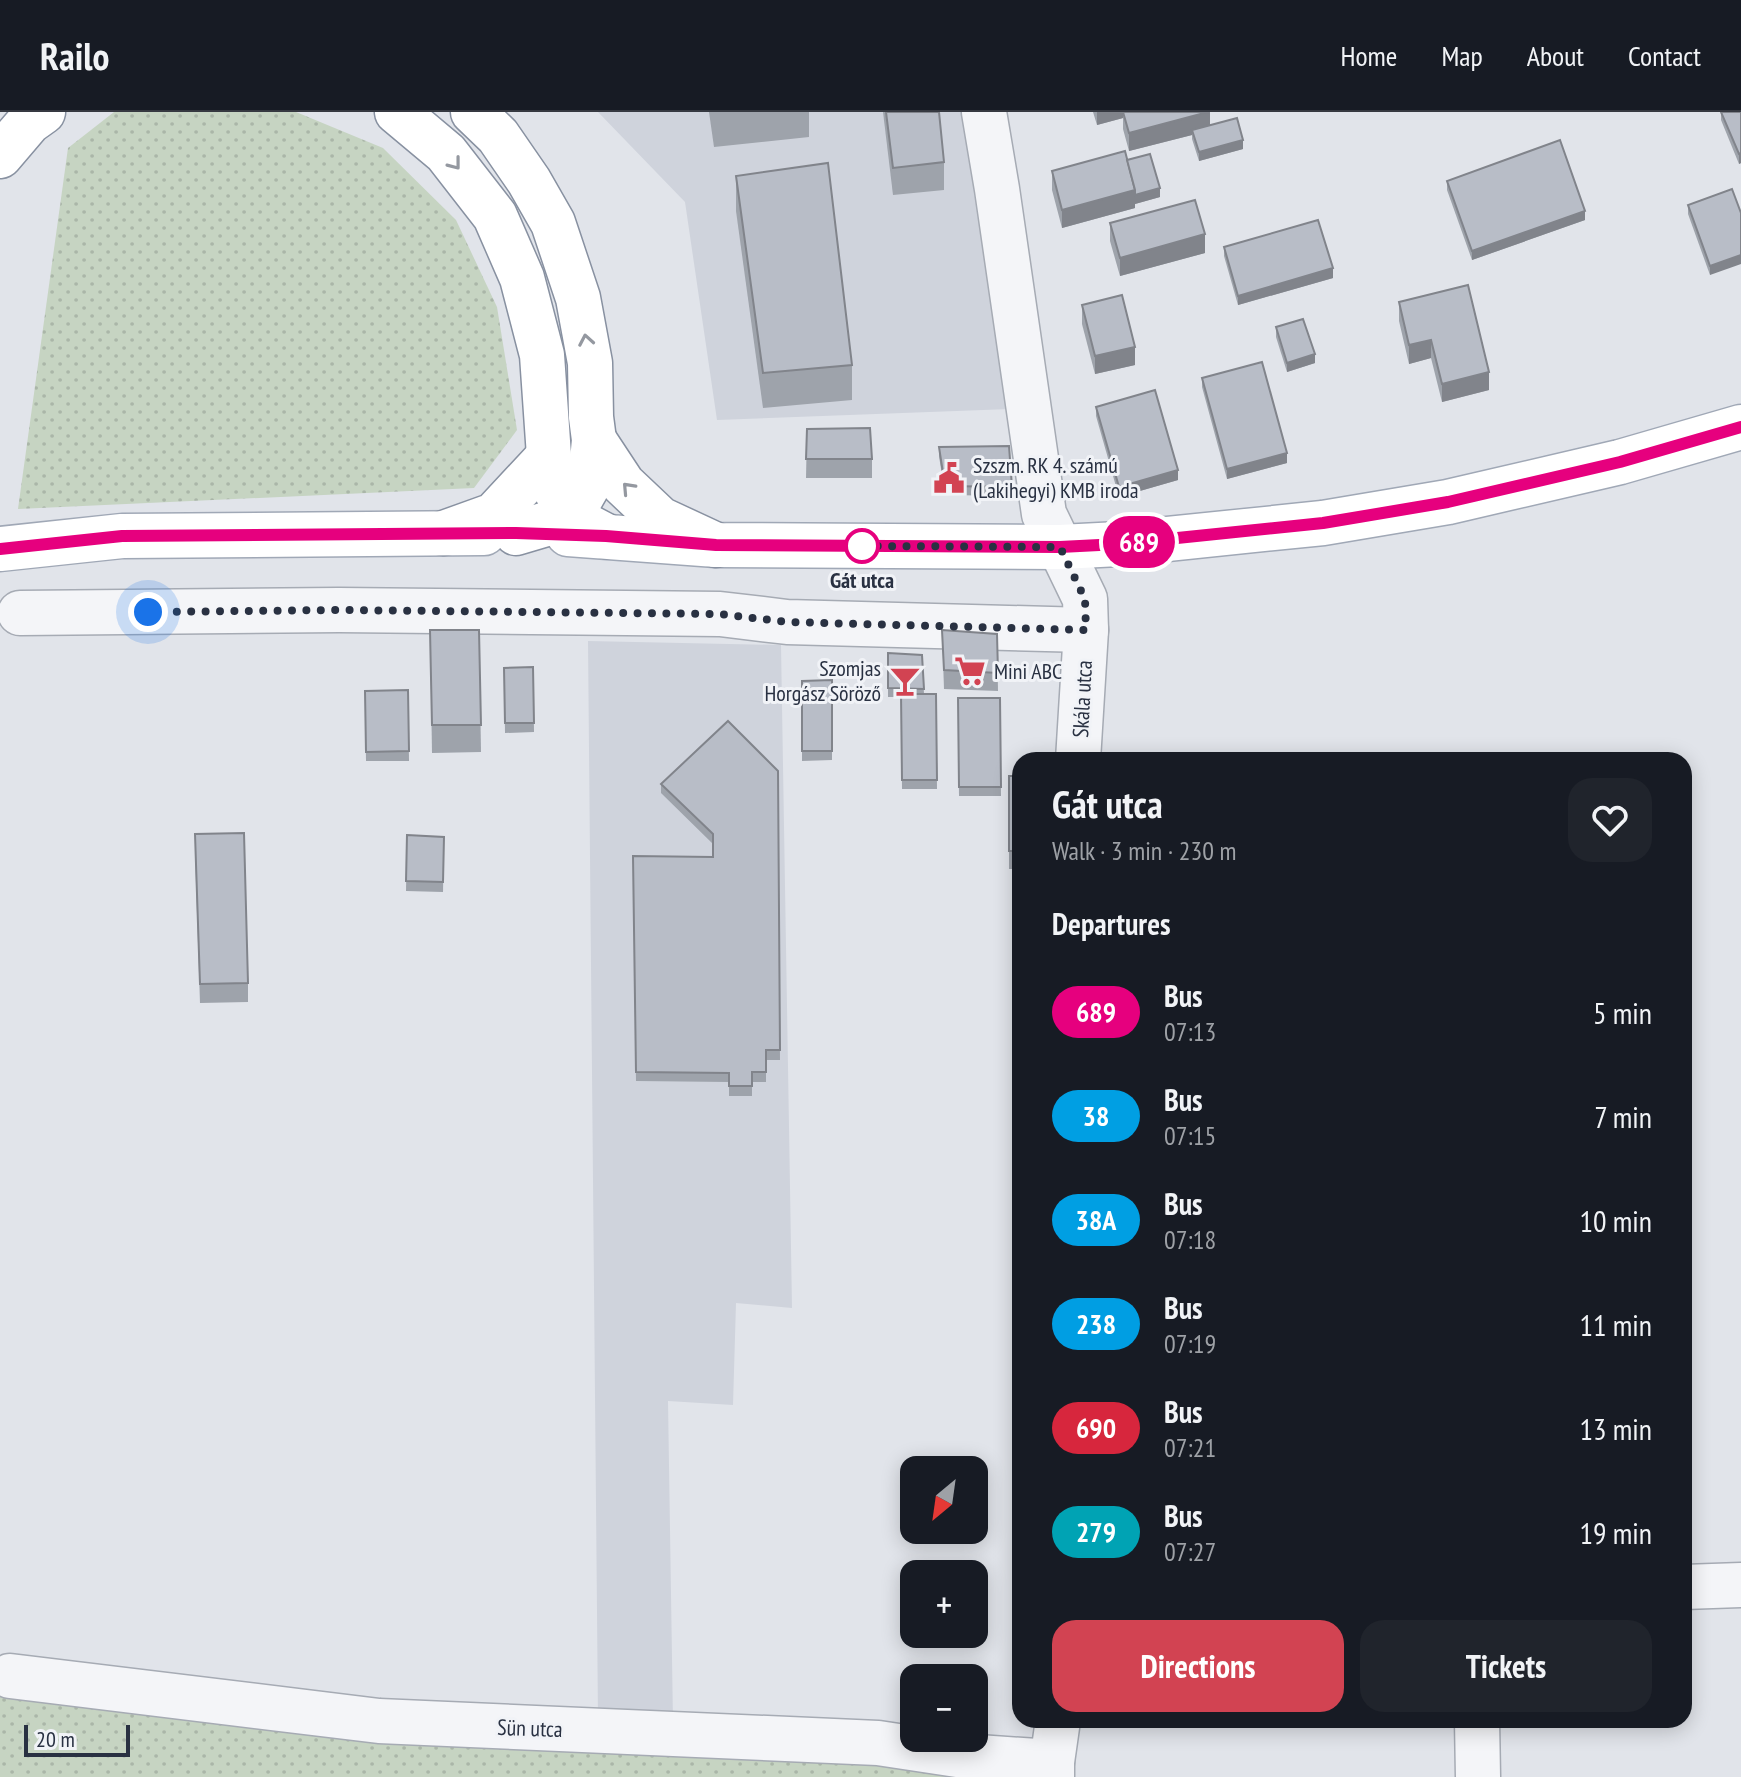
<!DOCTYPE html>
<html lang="en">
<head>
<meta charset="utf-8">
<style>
  :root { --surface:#171b24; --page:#20242c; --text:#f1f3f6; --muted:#9ea1a6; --line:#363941; --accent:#d24352 }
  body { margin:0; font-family:"PT Sans Narrow",sans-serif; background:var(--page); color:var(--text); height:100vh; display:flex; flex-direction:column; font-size:30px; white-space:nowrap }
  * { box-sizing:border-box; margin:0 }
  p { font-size:26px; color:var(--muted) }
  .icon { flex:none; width:44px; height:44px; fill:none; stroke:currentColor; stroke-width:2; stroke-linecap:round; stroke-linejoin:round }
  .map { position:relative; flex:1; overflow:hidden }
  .drawer { position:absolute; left:1012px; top:640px; width:680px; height:976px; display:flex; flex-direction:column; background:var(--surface); border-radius:24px; box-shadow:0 4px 20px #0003 }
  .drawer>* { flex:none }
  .badge { padding:0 16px; border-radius:26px; font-size:28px; line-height:52px }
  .needle { width:52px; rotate:209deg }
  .controls { position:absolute; left:900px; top:1344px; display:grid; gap:16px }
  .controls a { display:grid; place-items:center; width:88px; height:88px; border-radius:16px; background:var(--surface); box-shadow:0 4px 20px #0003; font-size:40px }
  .scale { position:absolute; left:24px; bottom:20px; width:106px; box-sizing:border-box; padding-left:8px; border:4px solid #293142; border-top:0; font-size:22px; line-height:28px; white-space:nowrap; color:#293142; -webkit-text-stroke:6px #f1f3f7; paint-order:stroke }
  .you { position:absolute; width:40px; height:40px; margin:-20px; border:6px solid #fff; border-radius:50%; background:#1a73e8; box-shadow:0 0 0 12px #1a73e833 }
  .map>.badge { position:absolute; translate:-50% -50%; box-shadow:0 0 0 4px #fff }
  h2 { padding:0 40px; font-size:30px; line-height:72px }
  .round { display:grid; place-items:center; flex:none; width:84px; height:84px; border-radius:24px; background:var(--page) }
  .overview { display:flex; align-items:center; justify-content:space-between; height:136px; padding:0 40px }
  h1 { font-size:38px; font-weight:800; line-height:60px }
  .cta { display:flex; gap:16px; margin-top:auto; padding:16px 40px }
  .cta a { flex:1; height:92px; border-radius:24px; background:var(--accent); color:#fff; font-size:32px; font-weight:800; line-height:92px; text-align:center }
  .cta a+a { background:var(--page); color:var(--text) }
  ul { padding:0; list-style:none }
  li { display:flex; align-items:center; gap:24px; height:104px; padding:0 40px }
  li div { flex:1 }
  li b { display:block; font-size:30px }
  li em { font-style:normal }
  li .badge { min-width:88px; font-weight:700; text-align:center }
  header { display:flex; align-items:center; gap:48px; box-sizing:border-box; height:112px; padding:0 40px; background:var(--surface); border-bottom:2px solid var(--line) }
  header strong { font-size:38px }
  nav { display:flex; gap:44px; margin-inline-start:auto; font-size:28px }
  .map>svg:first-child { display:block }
  .built { fill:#cfd3dc }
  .grass { fill:url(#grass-dots) }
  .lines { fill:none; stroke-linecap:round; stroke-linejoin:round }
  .minor-casing { stroke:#a6abb4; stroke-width:47 }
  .major-casing { stroke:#a0a8b6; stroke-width:47 }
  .highway-casing { stroke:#8891a1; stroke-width:47 }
  .minor { stroke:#f4f5f8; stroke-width:44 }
  .major { stroke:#fff; stroke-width:44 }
  .highway { stroke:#fff; stroke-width:44 }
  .wall { fill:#9ea3ab }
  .shaded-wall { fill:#81848b }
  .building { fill:#b8bdc7; stroke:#81848b; stroke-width:2 }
  .oneway { stroke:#9498a0 }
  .line-casing { stroke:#fff; stroke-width:18 }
  .line { stroke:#e6007e; stroke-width:12 }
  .walk { stroke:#293142; stroke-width:8; stroke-dasharray:0 14.4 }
  .stop-dot { fill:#fff; stroke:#e6007e; stroke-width:4 }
  .labels { text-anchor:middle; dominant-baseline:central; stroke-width:6; stroke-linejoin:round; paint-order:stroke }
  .poi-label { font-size:22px; fill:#293142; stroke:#f1f3f7; text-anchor:start }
  .stop-label { font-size:22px; font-weight:bold; fill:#293142; stroke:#f1f3f7 }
  .street-label { font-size:22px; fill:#293142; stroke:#f1f3f7 }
</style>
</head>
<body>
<header>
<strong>Railo</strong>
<nav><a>Home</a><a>Map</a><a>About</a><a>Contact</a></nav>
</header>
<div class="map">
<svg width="1741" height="1665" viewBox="0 0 1741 1665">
  <defs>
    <pattern id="grass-dots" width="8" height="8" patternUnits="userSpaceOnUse" patternTransform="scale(2)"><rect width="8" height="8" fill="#c6d4c2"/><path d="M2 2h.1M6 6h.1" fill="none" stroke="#aab6a8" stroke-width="1.8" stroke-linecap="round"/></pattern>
  </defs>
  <rect width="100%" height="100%" fill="#e1e4ea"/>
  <g class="built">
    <path d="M598,0H961L1010,297L717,308L685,90Z"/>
    <path d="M588,529L781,533L792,1196L736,1191L733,1293L668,1289L673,1610L598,1607Z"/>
  </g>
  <g class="grass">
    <path d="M114,0H296L383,36L456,108L497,195L517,318L474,376L18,397L68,36Z"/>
    <path d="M0,1576L1069,1665H0Z"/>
  </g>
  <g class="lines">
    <defs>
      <g id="minor">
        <path d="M984,0L997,77L1044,402L1085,487L1086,518L1078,648"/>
        <path d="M20,501L339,498L720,502L787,510L1086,518"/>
        <path d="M1684,1475L1741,1473"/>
        <path d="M10,1564L379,1609L878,1631L964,1644L1052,1650"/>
        <path d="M1477,1608L1478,1665"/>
        <path d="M1052,1665V1650L1058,1608"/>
      </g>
      <g id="major">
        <path d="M568,422L716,433L1060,435L1119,432L1323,411L1448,390L1620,350L1741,315"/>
        <path d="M0,437L122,424L484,421"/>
      </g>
      <g id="highway">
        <path d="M397,0L446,41L495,104L522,166L542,243L549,344L553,373L570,405L606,424"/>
        <path d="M473,0L498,24L529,69L553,111L578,186L590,251L591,305L594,328L590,370L570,405L516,421"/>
        <path d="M0,44L29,10L43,0"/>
        <path d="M594,328L623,372L660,407L716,433"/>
        <path d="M444,421L494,403L549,344"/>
      </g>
    </defs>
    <use href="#minor" class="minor-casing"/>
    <use href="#major" class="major-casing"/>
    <use href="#highway" class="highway-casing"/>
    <use href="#minor" class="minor"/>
    <use href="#major" class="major"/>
    <use href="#highway" class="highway"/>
  </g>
  <g class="wall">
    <path d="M709,0H809V25L714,35Z"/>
    <path d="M883,0H939L944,50V78L893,83Z"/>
    <path d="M1093,0H1210V13L1243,37L1199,49L1192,27V23L1129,39L1123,17V6L1097,13Z"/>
    <path d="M1721,0H1741V51L1739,52L1721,8Z"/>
    <path d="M1127,48L1160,85L1135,92V96L1062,116L1052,78V59Z"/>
    <path d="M736,64L852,253V288L763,296L736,99Z"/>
    <path d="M1447,69L1585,108L1472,148L1447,78Z"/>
    <path d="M1732,77L1710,163L1688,102V93Z"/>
    <path d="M1110,111L1205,141L1120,164L1110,129Z"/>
    <path d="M1224,135L1333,166L1238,193L1224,144Z"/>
    <path d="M1399,190L1489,278L1442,290L1431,246L1409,252L1399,209Z"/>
    <path d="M1082,193L1135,253L1095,262L1082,212Z"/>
    <path d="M1276,215L1315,251L1287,260L1276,225Z"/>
    <path d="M1202,266L1287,351L1227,367L1202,275Z"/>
    <path d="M1096,295L1178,368L1119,385L1096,304Z"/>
    <path d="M807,317L872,347V366H806Z"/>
    <path d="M939,335L1012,375V384L945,383L939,344Z"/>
    <path d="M430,518H479L481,640L432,641Z"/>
    <path d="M942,518L997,522L998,579L944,577Z"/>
    <path d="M888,541L922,543L924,582H936L937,677H902L901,585H888Z"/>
    <path d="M533,555L534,620L505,621L504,556Z"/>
    <path d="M832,568V648L802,649V569Z"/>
    <path d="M408,578L409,649H366L365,579Z"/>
    <path d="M958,586H1000L1001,684H959Z"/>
    <path d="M778,659L780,948H766V970H752V984H729V970L636,969L633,744L713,745V732L661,681V672Z"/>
    <rect x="1009" y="664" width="11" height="93"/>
    <path d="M407,723L444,725L443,780L406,779Z"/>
    <path d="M195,741L248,871V890L200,891Z"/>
  </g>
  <g class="shaded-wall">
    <path d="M1097,0H1123V6L1097,13Z"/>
    <path d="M1208,0H1210V18H1192V23L1129,39V21Z"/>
    <path d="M1243,28V37L1199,49V40Z"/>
    <path d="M1741,41V51L1739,52V42Z"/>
    <path d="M1160,76V85L1135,92V96L1062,116V98L1135,78Z"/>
    <path d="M1585,99V108L1472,148V139Z"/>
    <path d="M1205,122V141L1120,164V146Z"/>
    <path d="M1741,143V152L1710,163V154Z"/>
    <path d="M1333,156V166L1238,193V184Z"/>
    <path d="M1431,228V246L1409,252V233Z"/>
    <path d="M1135,235V253L1095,262V244Z"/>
    <path d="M1315,242V251L1287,260V251Z"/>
    <path d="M1489,260V278L1442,290V272Z"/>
    <path d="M1287,341V351L1227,367V357Z"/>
    <path d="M1178,358V368L1119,385V375Z"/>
  </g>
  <g class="building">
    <path d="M886,0H939L944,50L893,56Z"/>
    <path d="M1123,0H1208L1129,21Z"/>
    <path d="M1721,0H1741V41L1739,42Z"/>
    <path d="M1237,6L1243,28L1199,40L1192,18Z"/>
    <path d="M1560,28L1585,99L1472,139L1447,69Z"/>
    <path d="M1125,39L1135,78L1062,98L1052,59Z"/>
    <path d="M1150,42L1160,76L1135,83V78L1127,48Z"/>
    <path d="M828,51L852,253L763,261L736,64Z"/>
    <path d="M1732,77L1741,101V143L1710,154L1688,93Z"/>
    <path d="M1195,88L1205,122L1120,146L1110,111Z"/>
    <path d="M1318,108L1333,156L1238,184L1224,135Z"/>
    <path d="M1468,173L1489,260L1442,272L1431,228L1409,233L1399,190Z"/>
    <path d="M1122,183L1135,235L1095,244L1082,193Z"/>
    <path d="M1303,207L1315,242L1287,251L1276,215Z"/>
    <path d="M1262,250L1287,341L1227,357L1202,266Z"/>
    <path d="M1155,278L1178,358L1119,375L1096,295Z"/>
    <path d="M870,316L872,347H806L807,317Z"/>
    <path d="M1009,334L1012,375L945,374L939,335Z"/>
    <path d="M430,518H479L481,613H432Z"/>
    <path d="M942,518L997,522L998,561L944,558Z"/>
    <path d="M888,541L922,543L924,577L888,576Z"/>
    <path d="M533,555L534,611H505L504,556Z"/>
    <path d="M832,568V639H802V569Z"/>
    <path d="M408,578L409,639L366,640L365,579Z"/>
    <path d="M901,582H936L937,668H902Z"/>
    <path d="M958,586H1000L1001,675H959Z"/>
    <path d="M728,609L778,659L780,938H766V960H752V974H729V961L636,960L633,744L713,745V722L661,672Z"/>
    <rect x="1009" y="664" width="11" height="75"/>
    <path d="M244,721L248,871L200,872L195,722Z"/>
    <path d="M407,723L444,725L443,770L406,769Z"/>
  </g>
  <defs><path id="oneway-chevron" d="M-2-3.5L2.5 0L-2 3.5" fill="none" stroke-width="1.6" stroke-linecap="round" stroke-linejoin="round" transform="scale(2)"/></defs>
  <g class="oneway">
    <use href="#oneway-chevron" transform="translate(455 52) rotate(52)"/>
    <use href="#oneway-chevron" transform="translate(586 228) rotate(-100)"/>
    <use href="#oneway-chevron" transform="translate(628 376) rotate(-133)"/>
  </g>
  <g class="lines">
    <defs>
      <path id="line" d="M0,437L122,424L516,421L606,424L716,433L1060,435L1119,432L1323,411L1448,390L1620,350L1741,315"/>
    </defs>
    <use href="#line" class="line-casing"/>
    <use href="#line" class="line"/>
    <path class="walk" d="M148,500L339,498L720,502L787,510L1086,518L1085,487L1060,435L862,434"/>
  </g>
  <defs>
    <symbol id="civic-bare" viewBox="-9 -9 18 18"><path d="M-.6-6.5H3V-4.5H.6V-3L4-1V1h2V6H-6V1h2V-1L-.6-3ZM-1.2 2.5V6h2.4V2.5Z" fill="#d24352" stroke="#f1f3f7" stroke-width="2.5" paint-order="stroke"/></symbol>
    <symbol id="supermarket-bare" viewBox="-9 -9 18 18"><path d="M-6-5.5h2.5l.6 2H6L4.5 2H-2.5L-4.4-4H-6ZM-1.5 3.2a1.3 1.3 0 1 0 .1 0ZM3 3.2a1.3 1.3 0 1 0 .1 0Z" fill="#d24352" stroke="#f1f3f7" stroke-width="2.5" paint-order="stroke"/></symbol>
    <symbol id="bar-bare" viewBox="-9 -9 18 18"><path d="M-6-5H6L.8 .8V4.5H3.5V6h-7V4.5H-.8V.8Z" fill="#d24352" stroke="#f1f3f7" stroke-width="2.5" paint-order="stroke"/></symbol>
  </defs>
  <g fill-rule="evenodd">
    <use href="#civic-bare" x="927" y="344" width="44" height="44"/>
    <use href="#supermarket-bare" x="948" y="537" width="44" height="44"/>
    <use href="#bar-bare" x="883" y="547" width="44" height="44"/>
  </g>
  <circle class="stop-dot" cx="862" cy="434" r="16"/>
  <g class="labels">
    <g class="poi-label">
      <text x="973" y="353">Szszm. RK 4. számú<tspan x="973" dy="25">(Lakihegyi) KMB iroda</tspan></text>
      <text x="881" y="556" text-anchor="end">Szomjas<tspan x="881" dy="25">Horgász Söröző</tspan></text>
      <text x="994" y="559">Mini ABC</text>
    </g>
    <g class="stop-label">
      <text x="862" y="468">Gát utca</text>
    </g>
    <g class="street-label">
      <text transform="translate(1082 587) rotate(-87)">Skála utca</text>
      <text transform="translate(530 1616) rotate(2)">Sün utca</text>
    </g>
  </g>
</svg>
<div class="controls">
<a><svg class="needle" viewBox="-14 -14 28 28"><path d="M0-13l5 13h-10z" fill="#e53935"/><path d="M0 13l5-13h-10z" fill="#9ea1a6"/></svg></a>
<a>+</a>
<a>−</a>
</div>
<div class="scale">20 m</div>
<div class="you" style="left:148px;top:500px"></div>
<b class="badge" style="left:1139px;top:430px;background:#e6007e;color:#fff">689</b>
<section class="drawer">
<div class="overview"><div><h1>Gát utca</h1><p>Walk · 3 min · 230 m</p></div><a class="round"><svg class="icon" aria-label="heart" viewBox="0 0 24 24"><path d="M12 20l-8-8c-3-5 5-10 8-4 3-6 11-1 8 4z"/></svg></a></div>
<h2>Departures</h2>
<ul>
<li><span class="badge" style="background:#e6007e;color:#fff">689</span><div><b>Bus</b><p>07:13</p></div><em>5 min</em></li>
<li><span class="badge" style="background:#009fe3;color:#fff">38</span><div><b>Bus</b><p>07:15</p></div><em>7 min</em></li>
<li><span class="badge" style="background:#009fe3;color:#fff">38A</span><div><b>Bus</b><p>07:18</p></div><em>10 min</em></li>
<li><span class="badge" style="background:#009ee3;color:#fff">238</span><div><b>Bus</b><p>07:19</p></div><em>11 min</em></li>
<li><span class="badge" style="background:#d7263d;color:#fff">690</span><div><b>Bus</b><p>07:21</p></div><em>13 min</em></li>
<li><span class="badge" style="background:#00a3b4;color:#fff">279</span><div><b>Bus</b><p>07:27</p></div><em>19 min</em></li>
</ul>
<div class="cta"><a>Directions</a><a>Tickets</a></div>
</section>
</div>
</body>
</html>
